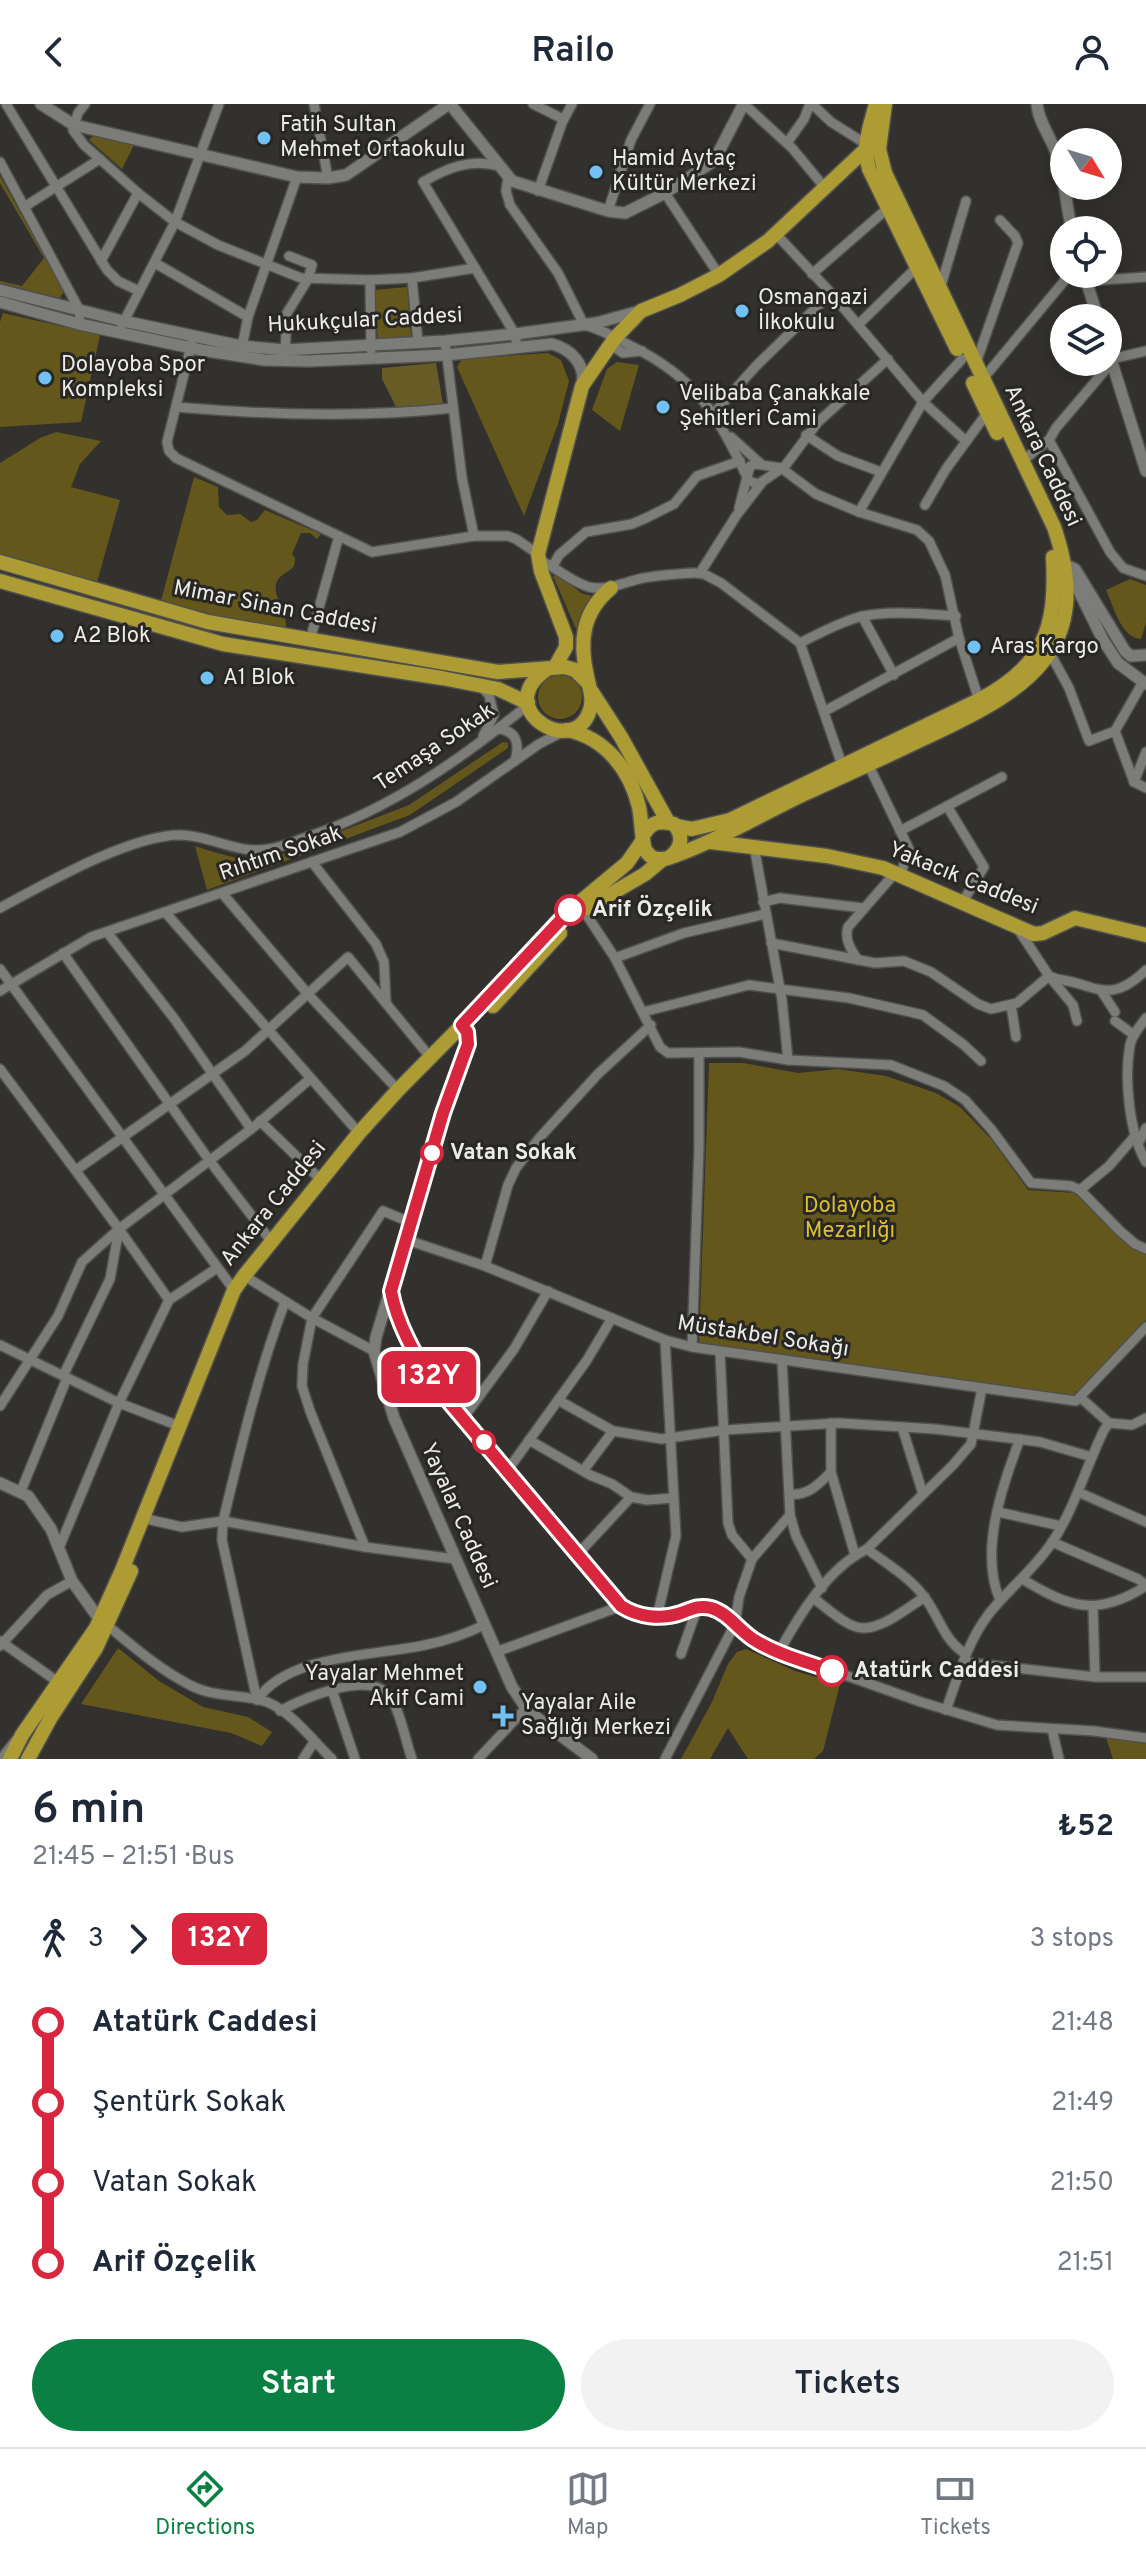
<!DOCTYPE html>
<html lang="en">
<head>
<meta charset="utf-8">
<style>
  :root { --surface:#fff; --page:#f2f2f3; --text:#1f2937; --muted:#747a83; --line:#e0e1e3; --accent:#0b8043 }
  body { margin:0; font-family:Overpass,sans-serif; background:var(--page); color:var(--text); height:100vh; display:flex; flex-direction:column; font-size:30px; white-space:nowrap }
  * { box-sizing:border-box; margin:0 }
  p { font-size:26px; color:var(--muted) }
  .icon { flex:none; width:44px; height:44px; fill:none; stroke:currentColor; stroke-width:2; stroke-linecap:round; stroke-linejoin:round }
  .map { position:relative; height:1655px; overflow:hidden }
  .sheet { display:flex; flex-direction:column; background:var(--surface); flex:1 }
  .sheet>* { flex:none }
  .badge { padding:0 16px; border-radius:12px; font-size:28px; line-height:52px }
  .needle { width:52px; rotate:128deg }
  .tools { position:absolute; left:1050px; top:24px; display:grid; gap:16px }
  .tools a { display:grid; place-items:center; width:72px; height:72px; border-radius:50%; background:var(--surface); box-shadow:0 4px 20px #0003; font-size:40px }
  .map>.badge { position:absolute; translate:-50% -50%; box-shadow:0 0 0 4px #fff }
  .legs { display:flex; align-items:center; gap:12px; height:88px; padding:0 32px; font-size:26px }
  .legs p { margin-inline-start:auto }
  .headline { display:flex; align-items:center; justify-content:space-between; height:136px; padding:0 32px }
  h1 { font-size:44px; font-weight:600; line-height:60px }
  .button { display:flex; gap:16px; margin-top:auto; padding:16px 32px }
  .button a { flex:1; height:92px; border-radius:48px; background:var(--accent); color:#fff; font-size:32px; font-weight:600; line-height:92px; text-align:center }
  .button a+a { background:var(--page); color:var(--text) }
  ul { padding:0 32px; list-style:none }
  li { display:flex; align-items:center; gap:28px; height:80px; font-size:30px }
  li i { display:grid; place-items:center; width:12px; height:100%; margin:0 10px; background:currentColor }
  li i::after { content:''; width:20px; height:20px; margin:-10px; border:6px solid; border-radius:50%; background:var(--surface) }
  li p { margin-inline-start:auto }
  li:first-child i { background:linear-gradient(#0000 50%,currentColor 0) }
  li:last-child i { background:linear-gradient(currentColor 50%,#0000 0) }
  header { display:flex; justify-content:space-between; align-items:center; height:104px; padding:0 32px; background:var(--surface); font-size:36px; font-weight:600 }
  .dock { display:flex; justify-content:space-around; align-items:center; height:112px; border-top:2px solid var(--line); background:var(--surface); font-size:22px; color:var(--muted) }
  .dock a { display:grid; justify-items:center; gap:4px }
  .dock .selected { color:var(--accent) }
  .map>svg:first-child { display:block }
  .green { fill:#64571b }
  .forest { fill:#675b26 }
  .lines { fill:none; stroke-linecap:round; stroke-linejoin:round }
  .minor-casing { stroke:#50504d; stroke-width:12 }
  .tertiary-casing { stroke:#50504d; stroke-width:14 }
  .primary-casing { stroke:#50504d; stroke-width:17 }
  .minor { stroke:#7c7c78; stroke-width:9 }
  .tertiary { stroke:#7c7c78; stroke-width:11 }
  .primary { stroke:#ad9b34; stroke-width:14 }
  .line-1-casing { stroke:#fff; stroke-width:18 }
  .line-1 { stroke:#d7263d; stroke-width:12 }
  .poi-dot { fill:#72c1f5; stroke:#282724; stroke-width:3 }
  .stop-1-dot { fill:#fff; stroke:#d7263d; stroke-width:4 }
  .labels { text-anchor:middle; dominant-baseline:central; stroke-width:6; stroke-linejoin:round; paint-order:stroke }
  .poi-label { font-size:22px; fill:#ebebe9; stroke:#282724; text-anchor:start }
  .street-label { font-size:22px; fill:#ebebe9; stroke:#282724 }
  .stop-label { font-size:22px; font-weight:bold; fill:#ebebe9; stroke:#282724; text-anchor:start }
  .park-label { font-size:22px; fill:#dcbf2f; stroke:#282724 }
</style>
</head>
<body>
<header><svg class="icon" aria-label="back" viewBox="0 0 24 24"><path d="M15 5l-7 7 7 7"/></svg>Railo<svg class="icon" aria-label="person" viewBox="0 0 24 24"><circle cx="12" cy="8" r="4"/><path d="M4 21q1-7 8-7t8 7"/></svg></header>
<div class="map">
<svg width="1146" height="1655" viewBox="0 0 1146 1655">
  <rect width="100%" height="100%" fill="#32312e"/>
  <g class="green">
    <path d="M93,32L134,41L122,65L89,36Z"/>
    <path d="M0,72L64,187L60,194L0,179V177L22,182L44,154L0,79Z"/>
    <path d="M407,183L411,233L378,236L374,186Z"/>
    <path d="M3,209L100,231L81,318L0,323V218Z"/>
    <path d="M548,249L561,256L569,277L558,320L524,412L457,263L462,255Z"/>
    <path d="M617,258L639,261L620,327L592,306L607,265Z"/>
    <path d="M56,328L101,337L80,360L71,383L120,396L97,478L0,453V359L40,334Z"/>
    <path d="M194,373L218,383L219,403L227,411L240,410L251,418L257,416L265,406L321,430L317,435L310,429H301L292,450L295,454L294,462C290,467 284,469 279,474C268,488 287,504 286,523L234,516L161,497Z"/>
    <path d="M557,470L581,489L595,493L577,527L553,472Z"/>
    <path d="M1130,475L1146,481V519L1141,535C1121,534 1114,503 1106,486Z"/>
    <circle cx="560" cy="593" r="22"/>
    <path d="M503,638L508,639V644L410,711L207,786L195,742C222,751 243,758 272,754L409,701Z"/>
    <path d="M709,959H743L798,969L838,965L886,972L936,989L960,1003L991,1035L1028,1086L1075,1089L1136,1147L1146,1148V1216L1076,1293L751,1249L699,1239Z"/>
    <path d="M118,1544L159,1577L203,1603L248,1613L272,1628L262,1642L231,1629L81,1600Z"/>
    <path d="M746,1545L795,1567L840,1580L823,1647L814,1655H748L728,1624L710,1655H681L712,1598L728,1560L737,1548Z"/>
    <path d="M1106,1634H1124L1146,1639V1655H1113Z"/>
  </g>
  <path class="forest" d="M436,259L443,300L397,305L382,275V264Z"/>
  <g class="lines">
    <defs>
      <g id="minor">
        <path d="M6,0L107,166L118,177L139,187"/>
        <path d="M85,0L78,9L73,26L84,41L138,89L175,118L218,141L301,174L370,176L412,174"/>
        <path d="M314,0L328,74"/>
        <path d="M533,0L563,15"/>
        <path d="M744,0L792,44L826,85"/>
        <path d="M812,0L831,18L866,40"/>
        <path d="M787,39L804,15L810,0"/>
        <path d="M0,58L80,207L79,220"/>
        <path d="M499,62C471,54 447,64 423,78L515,230L517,243"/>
        <path d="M508,74L506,87L510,101L558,169L584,221C601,225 614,233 629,241C698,274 717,311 749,377L758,380L763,377"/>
        <path d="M538,87L562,19L572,0"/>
        <path d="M665,89L719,171"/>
        <path d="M24,103L100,55"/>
        <path d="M608,107L631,36L650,0"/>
        <path d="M776,130L831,189L923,298L966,337"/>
        <path d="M101,157L138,89"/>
        <path d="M155,159L248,213"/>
        <path d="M812,170L888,104"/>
        <path d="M370,176L371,246"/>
        <path d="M1087,177L1146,173"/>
        <path d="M940,185L966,97"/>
        <path d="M859,220L917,163"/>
        <path d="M122,221L175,118L219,0"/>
        <path d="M445,237L462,374L474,432"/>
        <path d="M192,238L167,338L169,347L176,354L372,448L474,432H508L516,435L538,450"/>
        <path d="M418,239L412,174L475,164"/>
        <path d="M610,240L623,249L642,247"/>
        <path d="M241,248L248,213L297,73"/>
        <path d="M285,250L287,209L308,175L312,161L289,152"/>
        <path d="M1111,255L1146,247"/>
        <path d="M1112,258L1056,324L1049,336L1110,448L1123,464L1146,472"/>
        <path d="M976,259L1018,139L1015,132L1000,116"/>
        <path d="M982,276L1070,170"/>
        <path d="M176,303C268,311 361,314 453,304"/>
        <path d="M714,309L756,262L831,189"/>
        <path d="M806,331L838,352L881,368"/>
        <path d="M731,333L761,360"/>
        <path d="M1021,358L1049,336"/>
        <path d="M781,364L816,390L859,408L917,426L929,437L945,471L959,534L979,596"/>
        <path d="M925,401L946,365L987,309"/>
        <path d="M739,404L750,362L756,360L781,364"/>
        <path d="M859,408L923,298L962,255"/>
        <path d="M539,456C556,463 571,478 589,483C607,487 622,479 639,475C657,471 677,470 695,469L704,470L721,479L800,539L842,661"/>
        <path d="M553,462L559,451L586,428L632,420L646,414L674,400L697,372L740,357"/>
        <path d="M700,469L736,412L763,377L785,362L818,318L888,255"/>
        <path d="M862,512L894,571"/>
        <path d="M310,536L339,432"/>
        <path d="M800,539C820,529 838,519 859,513C889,506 925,510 956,512"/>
        <path d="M1050,549L1069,584L1089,637L1115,627L1143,578"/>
        <path d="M481,582L489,591L494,611L483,632"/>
        <path d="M825,607L959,534"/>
        <path d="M497,625C517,626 520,640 515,657"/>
        <path d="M1115,627L1134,678"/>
        <path d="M1146,648L1134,678L1146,684"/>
        <path d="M868,660L909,745L900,772"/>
        <path d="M947,702L984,763L962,799"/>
        <path d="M900,727L1002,673"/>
        <path d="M754,742L782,896L788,956"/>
        <path d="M312,758L376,840L384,858L386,899"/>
        <path d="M222,789L307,889L398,986"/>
        <path d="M763,798L780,794L863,804"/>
        <path d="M0,804C45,780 130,731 180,731C210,731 238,751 269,745C283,743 297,736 310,732C392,704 461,655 528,601"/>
        <path d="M584,807L615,854L660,943L668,949L739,948L788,956L891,961L944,982L965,996L991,1025L1031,1079L1071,1082L1080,1086L1119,1126L1135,1140L1146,1145"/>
        <path d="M165,808L359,1029"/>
        <path d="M1018,825L1049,872L1057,875C1096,880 1109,902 1146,866"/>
        <path d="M107,828L173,913L251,1025"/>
        <path d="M771,839L875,859L904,857L931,868L978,900L991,905L1017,899L1049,872L1073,901L1077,917"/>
        <path d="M63,849L209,1056L271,1137"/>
        <path d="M615,854L684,829L766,810"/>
        <path d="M858,856C851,846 844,835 848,823L895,769"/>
        <path d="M0,865L234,1186"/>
        <path d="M0,887L91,833L400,728L456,698L539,640L564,627"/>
        <path d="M1102,888L1115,908"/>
        <path d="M1011,901L1016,933"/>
        <path d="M643,908L749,881L849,894L923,911L964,941L981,957"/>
        <path d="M1146,914C1140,922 1132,931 1130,941C1124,974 1129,1029 1146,1058"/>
        <path d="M1115,917L1134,931"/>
        <path d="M0,965L119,1125"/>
        <path d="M260,1017L321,1076"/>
        <path d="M1138,1040L1146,1024"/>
        <path d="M76,1066L245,947L348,853L430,953"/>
        <path d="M1080,1086L1109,1062L1135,1032"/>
        <path d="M407,1136L485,1162L665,1236L692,1243L1076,1297L1146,1223"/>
        <path d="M485,1162L508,1081L516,1064L541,1032L598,970L651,921"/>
        <path d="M251,1176L312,1214L374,1247"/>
        <path d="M391,1187L398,1215L433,1279L621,1502L635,1510L657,1513L671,1512L698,1502L708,1503L719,1507L745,1530L771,1545L921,1598L997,1621L1094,1627L1146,1634"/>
        <path d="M169,1196L217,1164"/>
        <path d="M0,1241L119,1299L59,1444"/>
        <path d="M692,1243L699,1043V950"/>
        <path d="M720,1248L728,1419L732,1431L752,1455"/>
        <path d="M782,1256L790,1411L796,1432L822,1484"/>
        <path d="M63,1272L110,1175L119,1125"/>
        <path d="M1081,1294L1109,1319"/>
        <path d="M558,1296L613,1327L662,1335L725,1326L838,1319L935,1325L1017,1335L1040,1338L1092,1353"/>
        <path d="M0,1302L58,1212L82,1158L119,1125"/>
        <path d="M464,1313L514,1245L548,1187"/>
        <path d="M831,1319V1368L855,1451"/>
        <path d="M179,1322L119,1299L169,1196L119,1125L255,1022L310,975"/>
        <path d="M902,1323L923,1390"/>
        <path d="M529,1336L590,1371L612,1380L631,1393L647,1396L673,1394"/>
        <path d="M507,1367L587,1256L612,1214"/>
        <path d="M583,1367L613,1327"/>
        <path d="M21,1387L67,1274"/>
        <path d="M1078,1388L1146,1418"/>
        <path d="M790,1390C808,1392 819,1380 831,1368"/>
        <path d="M998,1408L1061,1422"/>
        <path d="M151,1416L182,1423L223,1417L365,1443L455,1455"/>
        <path d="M1052,1438L1138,1475L1146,1481"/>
        <path d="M365,1443L310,1307L302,1282L303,1260L312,1214L383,1107L412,1119"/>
        <path d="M867,1445C887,1460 911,1474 925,1494C940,1514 944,1537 966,1550"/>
        <path d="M578,1450L631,1393"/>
        <path d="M1022,1475C1069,1503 1096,1514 1146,1482"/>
        <path d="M813,1494C826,1503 846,1523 862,1524C883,1525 908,1503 925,1493"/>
        <path d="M1000,1496C979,1448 1002,1382 1020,1335"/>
        <path d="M1093,1503L1095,1573"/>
        <path d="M657,1513L676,1432L665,1236"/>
        <path d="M108,1522C134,1543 159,1565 188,1580C215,1595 242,1589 267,1598C292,1608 313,1637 332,1655"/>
        <path d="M0,1537L58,1578"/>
        <path d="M0,1542L47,1491L72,1477"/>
        <path d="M496,1548L621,1502"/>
        <path d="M779,1548C799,1511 828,1464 867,1445L953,1361L971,1340L982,1284"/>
        <path d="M681,1550L698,1502"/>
        <path d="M964,1558L1095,1573H1146"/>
        <path d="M332,1586L355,1655"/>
        <path d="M257,1596L222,1436L223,1417C241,1343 258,1269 285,1198"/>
        <path d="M257,1596C288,1550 375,1552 425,1541C445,1537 466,1530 484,1521"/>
        <path d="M946,1606C958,1573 967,1539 988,1511C1008,1485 1035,1465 1053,1437C1075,1403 1086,1363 1104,1326L1109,1319L1132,1321L1146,1314"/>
        <path d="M280,1607C302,1595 366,1567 388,1590C399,1601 406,1639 412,1655"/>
        <path d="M1052,1625L1059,1655"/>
        <path d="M1,1655L16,1636"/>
        <path d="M303,1655L314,1638"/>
        <path d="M478,1655L526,1604"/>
        <path d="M665,1655L735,1520L739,1493L752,1455L790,1411"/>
      </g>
      <g id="tertiary">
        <path d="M41,0L74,21L297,73L328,74L346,71L449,0"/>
        <path d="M450,0L512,77L608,107L625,109L665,89L714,57L743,1"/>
        <path d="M1037,0C1038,18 1052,34 1057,52C1065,76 1066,102 1072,126"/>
        <path d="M1084,170L1098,214"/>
        <path d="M0,186L123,217L241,242L285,246L445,237L515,230L596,219L640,207"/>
        <path d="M0,198L79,220L201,246L264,256L309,257L446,251L552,240C571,245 586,261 582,280"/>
        <path d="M1108,246L1146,367"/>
        <path d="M1061,459L1075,465L1125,547L1131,552L1146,551"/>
        <path d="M1061,468L1072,473L1103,536L1118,559L1146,580"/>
        <path d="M462,921L467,928L468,940C434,1037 406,1135 376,1233L374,1247L394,1314L512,1583L528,1607L592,1655"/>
        <path d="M0,1379L28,1392L51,1425L72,1477L102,1519"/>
      </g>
      <g id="primary">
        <path d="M876,0C870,22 862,42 869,65L957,245"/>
        <path d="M973,279L997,329"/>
        <path d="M0,458L208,518L498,568L565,563L575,566L588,579"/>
        <path d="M0,477L223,540L442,574L498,585L528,599"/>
        <path d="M555,563L566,543V533L541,467L538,450L582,282L615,234L641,207L680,191L719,171L768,137L866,45"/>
        <path d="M546,566C489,605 578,659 591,602C593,592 589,583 587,572C579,538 582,508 611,484"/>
        <path d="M592,588L621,633L668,718"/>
        <path d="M567,626C605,634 630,665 639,703C642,717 641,732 645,746C649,751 652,755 659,755C667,756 675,751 682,749C724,733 762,710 802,691C844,672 887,652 929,632C1027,586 1096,546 1054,423L885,69L879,45L885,0"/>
        <path d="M676,722L692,725L730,716L979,596C1044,562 1057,524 1053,453"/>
        <path d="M644,730C651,718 660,716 674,720C683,731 683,743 670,753"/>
        <path d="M711,738L827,752L883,764L1034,830L1043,829L1075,814L1146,831"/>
        <path d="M587,804L645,770L663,755"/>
        <path d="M493,902L560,829"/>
        <path d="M10,1655L22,1631L96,1524L122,1466L234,1186L244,1172L359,1029L398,986L491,892L561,814L627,759L643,736"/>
        <path d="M28,1655L51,1613L96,1544L131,1467"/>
      </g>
    </defs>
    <use href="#minor" class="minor-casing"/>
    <use href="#tertiary" class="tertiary-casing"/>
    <use href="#primary" class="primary-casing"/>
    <use href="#minor" class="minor"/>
    <use href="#tertiary" class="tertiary"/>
    <use href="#primary" class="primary"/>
  </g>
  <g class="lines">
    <defs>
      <path id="line-1" d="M570,806L462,921L467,928L468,940L443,1009L391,1187C397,1220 415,1251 433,1279L621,1502C638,1513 661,1516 681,1509C692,1505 699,1501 711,1504C729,1509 740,1528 756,1537C779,1551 807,1558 832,1567"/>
    </defs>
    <use href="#line-1" class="line-1-casing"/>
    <use href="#line-1" class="line-1"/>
  </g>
  <g class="poi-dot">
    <circle cx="264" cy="34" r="8"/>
    <circle cx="596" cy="68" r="8"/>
    <circle cx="742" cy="207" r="8"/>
    <circle cx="45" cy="274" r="8"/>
    <circle cx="663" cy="303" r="8"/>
    <circle cx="57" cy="532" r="8"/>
    <circle cx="974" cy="543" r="8"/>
    <circle cx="207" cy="574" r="8"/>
    <circle cx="480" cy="1583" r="8"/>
    <path d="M499 1600h8v8h8v8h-8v8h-8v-8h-8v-8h8z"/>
  </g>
  <g class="stop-1-dot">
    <circle cx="570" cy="806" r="14"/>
    <circle cx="432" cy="1049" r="10"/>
    <circle cx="484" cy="1338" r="10"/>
    <circle cx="832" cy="1567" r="14"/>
  </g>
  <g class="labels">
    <g class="poi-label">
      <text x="280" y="21">Fatih Sultan<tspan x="280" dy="25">Mehmet Ortaokulu</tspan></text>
      <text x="612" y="55">Hamid Aytaç<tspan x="612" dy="25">Kültür Merkezi</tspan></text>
      <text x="758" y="194">Osmangazi<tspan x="758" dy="25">İlkokulu</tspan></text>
      <text x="61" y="261">Dolayoba Spor<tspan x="61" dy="25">Kompleksi</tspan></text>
      <text x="679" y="290">Velibaba Çanakkale<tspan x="679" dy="25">Şehitleri Cami</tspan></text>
      <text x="73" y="532">A2 Blok</text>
      <text x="990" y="543">Aras Kargo</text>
      <text x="223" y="574">A1 Blok</text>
      <text x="464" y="1570" text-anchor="end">Yayalar Mehmet<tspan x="464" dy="25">Akif Cami</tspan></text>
      <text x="521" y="1599">Yayalar Aile<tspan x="521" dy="25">Sağlığı Merkezi</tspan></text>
    </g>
    <g class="street-label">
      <text transform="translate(365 217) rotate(-3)">Hukukçular Caddesi</text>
      <text transform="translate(1042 352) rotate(65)">Ankara Caddesi</text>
      <text transform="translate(275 504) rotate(11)">Mimar Sinan Caddesi</text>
      <text transform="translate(435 644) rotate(-34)">Temaşa Sokak</text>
      <text transform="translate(281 750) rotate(-19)">Rıhtım Sokak</text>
      <text transform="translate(963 775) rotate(22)">Yakacık Caddesi</text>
      <text transform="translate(274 1100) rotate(-51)">Ankara Caddesi</text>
      <text transform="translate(763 1233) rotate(9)">Müstakbel Sokağı</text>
      <text transform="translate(458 1412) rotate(66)">Yayalar Caddesi</text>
    </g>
    <g class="stop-label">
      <text x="592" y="806">Arif Özçelik</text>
      <text x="450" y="1049">Vatan Sokak</text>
      <text x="854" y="1567">Atatürk Caddesi̇</text>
    </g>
    <g class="park-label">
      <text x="850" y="1102">Dolayoba<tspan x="850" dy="25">Mezarlığı</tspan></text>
    </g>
  </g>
</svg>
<div class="tools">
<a><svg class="needle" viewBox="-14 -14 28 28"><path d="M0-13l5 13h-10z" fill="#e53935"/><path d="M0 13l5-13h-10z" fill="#747a83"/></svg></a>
<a><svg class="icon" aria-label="locate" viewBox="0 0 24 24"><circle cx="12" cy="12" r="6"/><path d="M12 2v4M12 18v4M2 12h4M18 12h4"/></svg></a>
<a><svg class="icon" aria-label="layers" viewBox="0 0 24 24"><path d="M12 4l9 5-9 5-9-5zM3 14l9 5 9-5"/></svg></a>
</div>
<b class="badge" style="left:429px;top:1273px;background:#d7263d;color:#fff">132Y</b>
</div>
<section class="sheet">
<div class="headline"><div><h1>6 min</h1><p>21:45 – 21:51 · Bus</p></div><b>₺52</b></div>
<div class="legs"><svg class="icon" aria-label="walk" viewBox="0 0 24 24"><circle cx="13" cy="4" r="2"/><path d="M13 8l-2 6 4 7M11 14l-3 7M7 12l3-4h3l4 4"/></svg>3<svg class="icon" aria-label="forward" viewBox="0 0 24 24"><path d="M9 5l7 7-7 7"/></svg><b class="badge" style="background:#d7263d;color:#fff">132Y</b><p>3 stops</p></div>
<ul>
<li><i style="color:#d7263d"></i><b>Atatürk Caddesi̇</b><p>21:48</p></li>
<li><i style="color:#d7263d"></i><span>Şentürk Sokak</span><p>21:49</p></li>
<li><i style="color:#d7263d"></i><span>Vatan Sokak</span><p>21:50</p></li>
<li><i style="color:#d7263d"></i><b>Arif Özçelik</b><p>21:51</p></li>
</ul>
<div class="button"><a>Start</a><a>Tickets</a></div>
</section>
<nav class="dock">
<a class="selected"><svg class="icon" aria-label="directions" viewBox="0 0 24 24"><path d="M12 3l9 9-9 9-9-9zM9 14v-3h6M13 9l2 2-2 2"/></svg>Directions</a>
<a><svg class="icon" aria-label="map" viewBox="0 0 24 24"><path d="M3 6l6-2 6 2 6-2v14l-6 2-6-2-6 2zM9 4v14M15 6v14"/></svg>Map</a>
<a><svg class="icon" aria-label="tickets" viewBox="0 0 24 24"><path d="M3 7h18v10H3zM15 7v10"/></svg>Tickets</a>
</nav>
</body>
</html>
